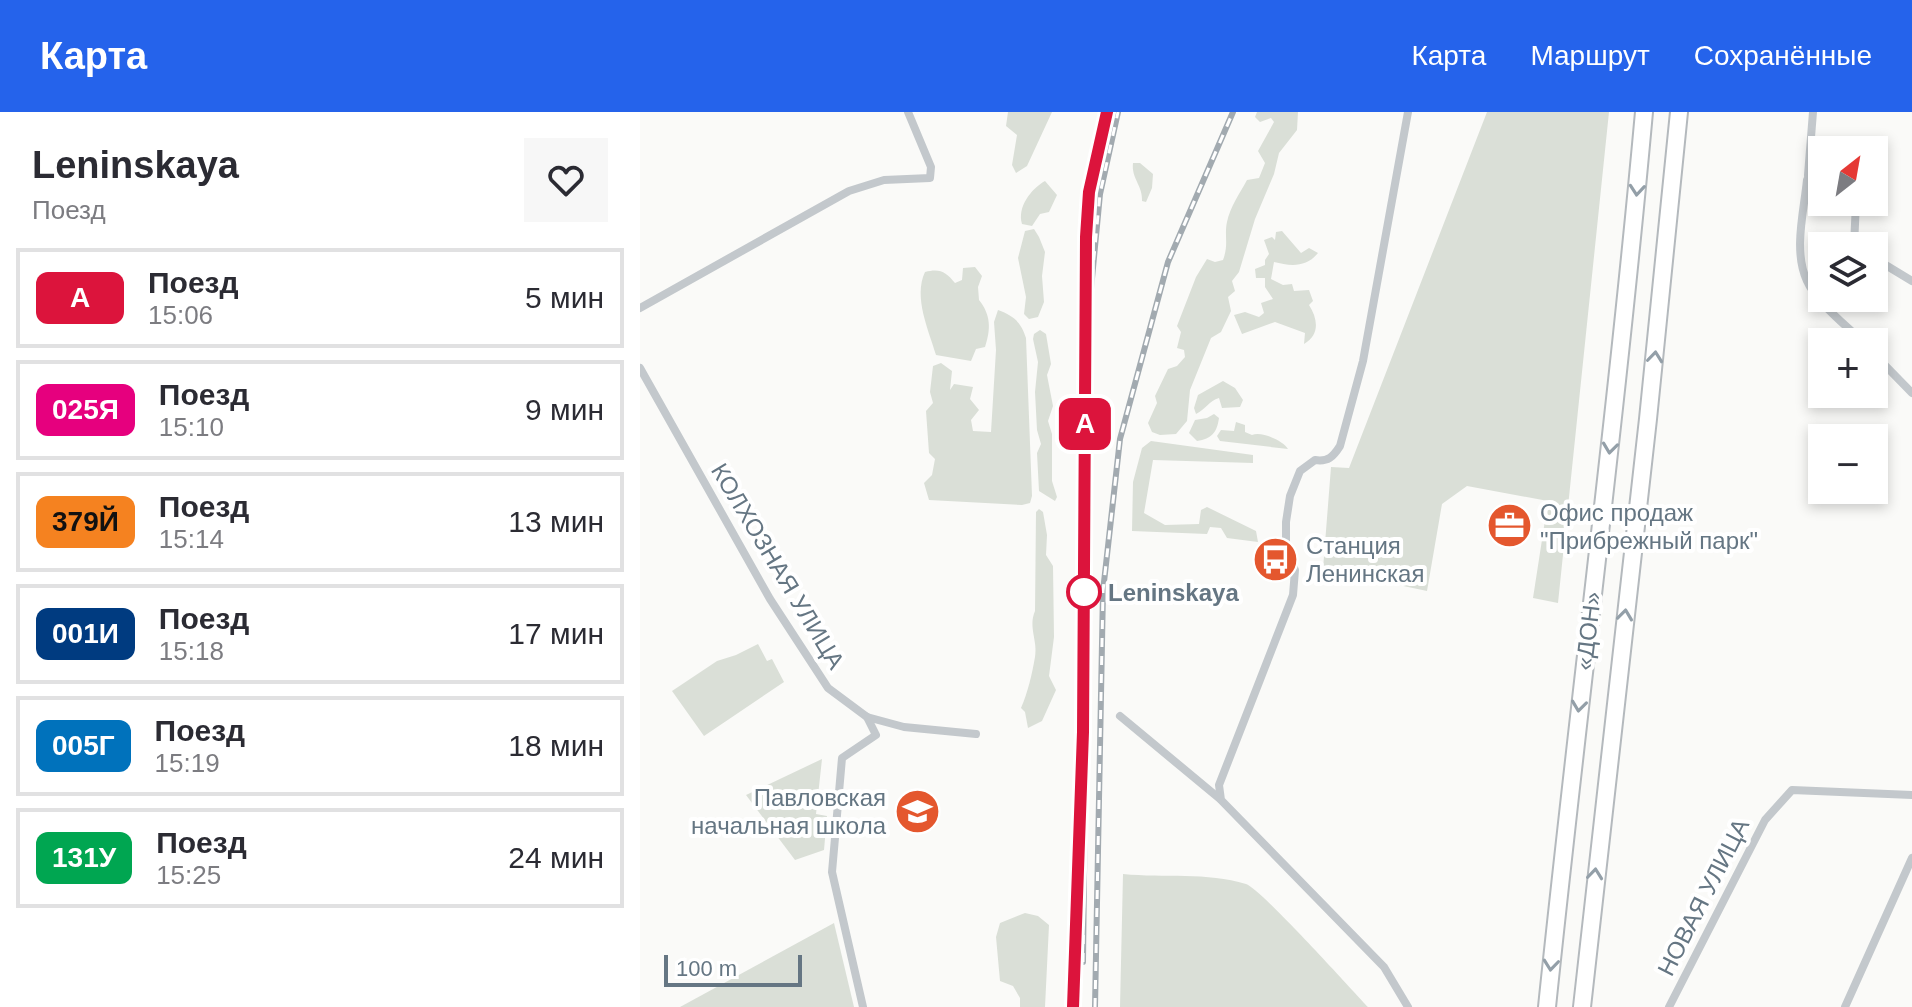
<!DOCTYPE html>
<html lang="ru">
<head>
<meta charset="utf-8">
<style>
  :root { --surface:#fff; --page:#f7f7f7; --text:#2b2b33; --muted:#7c7c81; --line:#e1e1e2; --accent:#2563eb }
  body { margin:0; font-family:Helvetica,sans-serif; background:var(--page); color:var(--text); height:100vh; display:flex; flex-direction:column; font-size:30px; white-space:nowrap }
  * { box-sizing:border-box; margin:0 }
  p { font-size:26px; color:var(--muted) }
  .icon { flex:none; width:44px; height:44px; fill:none; stroke:currentColor; stroke-width:2; stroke-linecap:round; stroke-linejoin:round }
  .map { position:relative; flex:1; overflow:hidden }
  .sheet { display:flex; flex-direction:column; background:var(--surface); width:640px }
  .sheet>* { flex:none }
  .badge { padding:0 16px; border-radius:12px; font-size:28px; line-height:52px }
  .needle { width:52px; rotate:31deg }
  .tools { position:absolute; left:1168px; top:24px; display:grid; gap:16px }
  .tools a { display:grid; place-items:center; width:80px; height:80px; border-radius:0px; background:var(--surface); box-shadow:0 4px 12px #0003; font-size:40px }
  .scale { position:absolute; left:24px; bottom:20px; width:138px; box-sizing:border-box; padding-left:8px; border:4px solid #657683; border-top:0; font-size:22px; line-height:28px; white-space:nowrap; color:#657683; -webkit-text-stroke:6px #fff; paint-order:stroke }
  .map>.badge { position:absolute; translate:-50% -50%; box-shadow:0 0 0 4px #fff }
  .round { display:grid; place-items:center; flex:none; width:84px; height:84px; border-radius:0px; background:var(--page) }
  .overview { display:flex; align-items:center; justify-content:space-between; height:136px; padding:0 32px }
  h1 { font-size:38px; font-weight:600; line-height:60px }
  ul { padding:0; list-style:none }
  li { display:flex; align-items:center; gap:24px; height:100px; margin:0 16px 12px; padding:0 16px; border:4px solid var(--line); border-radius:0px }
  li div { flex:1 }
  li b { display:block; font-size:30px }
  li em { font-style:normal }
  li .badge { min-width:88px; font-weight:700; text-align:center }
  header { display:flex; align-items:center; gap:48px; box-sizing:border-box; height:112px; padding:0 40px; background:var(--accent); color:#fff }
  header strong { font-size:38px }
  nav { display:flex; gap:44px; margin-inline-start:auto; font-size:28px }
  main { display:flex; flex:1; min-height:0 }
  .map>svg:first-child { display:block }
  .green { fill:#dadfd7 }
  .lines { fill:none; stroke-linecap:round; stroke-linejoin:round }
  .motorway-casing { stroke:#b4b9bd; stroke-width:20 }
  .minor { stroke:#c3c8cc; stroke-width:8 }
  .motorway { stroke:#fff; stroke-width:16 }
  .rail-casing { stroke:#a2aab0; stroke-width:6 }
  .rail { stroke:#fff; stroke-width:3; stroke-dasharray:9; stroke-linecap:butt }
  .oneway { stroke:#939fa8 }
  .line-casing { stroke:#fff; stroke-width:18 }
  .line { stroke:#dc143c; stroke-width:12 }
  .stop-dot { fill:#fff; stroke:#dc143c; stroke-width:4 }
  .labels { text-anchor:middle; dominant-baseline:central; stroke-width:8; stroke-linejoin:round; paint-order:stroke }
  .poi-label { font-size:24px; fill:#657683; stroke:#fff; text-anchor:start }
  .street-label { font-size:24px; fill:#657683; stroke:#fff }
  .stop-label { font-size:24px; font-weight:bold; fill:#657683; stroke:#fff; text-anchor:start }
</style>
</head>
<body>
<header>
<strong>Карта</strong>
<nav><a>Карта</a><a>Маршрут</a><a>Сохранённые</a></nav>
</header>
<main>
<section class="sheet">
<div class="overview"><div><h1>Leninskaya</h1><p>Поезд</p></div><a class="round"><svg class="icon" aria-label="heart" viewBox="0 0 24 24"><path d="M12 20l-8-8c-3-5 5-10 8-4 3-6 11-1 8 4z"/></svg></a></div>
<ul>
<li><span class="badge" style="background:#dc143c;color:#fff">A</span><div><b>Поезд</b><p>15:06</p></div><em>5 мин</em></li>
<li><span class="badge" style="background:#e6007e;color:#fff">025Я</span><div><b>Поезд</b><p>15:10</p></div><em>9 мин</em></li>
<li><span class="badge" style="background:#f58220;color:#111">379Й</span><div><b>Поезд</b><p>15:14</p></div><em>13 мин</em></li>
<li><span class="badge" style="background:#003b80;color:#fff">001И</span><div><b>Поезд</b><p>15:18</p></div><em>17 мин</em></li>
<li><span class="badge" style="background:#0072bc;color:#fff">005Г</span><div><b>Поезд</b><p>15:19</p></div><em>18 мин</em></li>
<li><span class="badge" style="background:#00a651;color:#fff">131У</span><div><b>Поезд</b><p>15:25</p></div><em>24 мин</em></li>
</ul>
</section>
<div class="map">
<svg width="1272" height="895" viewBox="0 0 1272 895">
  <rect width="100%" height="100%" fill="#fafaf8"/>
  <g class="green">
    <path d="M368,0H412L387,54L376,61L372,53L377,23L366,14Z"/>
    <path d="M617,0H658L657,18L639,41L634,62L615,107L599,160L592,169L595,179L588,185L591,199L581,220L571,226L550,278L547,309L536,322L520,323L512,320L508,311L517,291L515,284L528,257L537,254L545,245L544,238L537,236L541,220L537,214L556,165L567,147L575,150L583,148C589,132 584,124 587,110C590,95 600,81 607,68L619,66L625,51L618,39L634,10L631,6L620,10L615,5Z"/>
    <path d="M847,0H969L918,491L893,486L908,389L827,374L802,392L787,479L683,457L691,355L709,356Z"/>
    <path d="M493,51H500L513,62L512,76L506,90L502,89C503,74 491,66 493,51Z"/>
    <path d="M405,69L417,83L409,100L400,102L392,114L382,112C377,95 391,77 405,69Z"/>
    <path d="M394,117L399,125L405,140L402,164L404,190L398,205L389,207L384,202L386,185L378,146L385,119Z"/>
    <path d="M642,119L661,141L669,136L678,141C666,156 650,154 634,150L631,167L643,173L652,172L654,179L669,178L673,189L669,193C678,207 680,223 664,232L665,221L635,210L602,222L594,203L605,200L619,205L624,201L621,191L633,187L625,175V166H616L615,157L625,153V148L629,142L624,128L632,125L635,128L636,120Z"/>
    <path d="M335,155L342,164L338,175L339,188C351,203 351,217 345,235L336,237L331,249L296,243C289,219 273,185 285,160C300,156 306,160 315,171L322,168L323,156Z"/>
    <path d="M358,198C374,204 381,210 386,226L392,384L390,391L382,393L289,388L284,371L292,363L295,347L289,341L286,299L293,291L290,280L293,254L301,251L312,259L310,278L314,272L333,275L330,287L339,298L331,308L333,319L351,320L356,238L354,210Z"/>
    <path d="M400,218L406,222L411,252L407,263L413,294L408,309L412,322V369L417,385L415,389L399,379L397,341L401,332L397,318L395,280L398,250L393,227L394,222Z"/>
    <path d="M583,269L595,276L603,288L600,295L582,296L579,286C569,289 566,297 556,302L554,296L558,283Z"/>
    <path d="M574,302L579,306C577,320 572,327 557,329L549,321L555,308L567,306Z"/>
    <path d="M596,310L605,313V320L612,323C622,319 644,329 648,337L580,329L577,324L581,318L594,319Z"/>
    <path d="M511,329L613,343V351L513,348L504,401L525,413L559,412L561,398L567,395L616,419L618,430L587,426L581,416L570,415L567,422L492,419L493,370L502,336Z"/>
    <path d="M399,397L403,400L407,423L406,443L413,454L414,525L409,564L416,578L402,609L388,616L385,600L381,596C388,580 392,562 395,545C398,529 388,515 395,499L396,400Z"/>
    <path d="M118,532L127,549L132,547L144,570L64,624L32,579L77,549L96,543Z"/>
    <path d="M182,647L176,702L187,704L184,738L155,748L106,683Z"/>
    <path d="M483,762C524,766 567,760 606,772C620,776 711,877 728,895H480Z"/>
    <path d="M385,801L398,804L409,813L405,895H380V886L373,874L360,869L356,825L360,811Z"/>
    <path d="M194,811L214,895H40Z"/>
  </g>
  <g class="lines">
    <defs>
      <g id="motorway">
        <path d="M907,895C938,596 977,299 1004,0"/>
        <path d="M942,895L1008,307L1039,0"/>
      </g>
    </defs>
    <use href="#motorway" class="motorway-casing"/>
    <g class="minor">
      <path d="M768,0L723,249L700,334C693,345 688,350 675,348L660,359L650,384L646,410V437L655,458L653,483L579,673L581,688L744,855L768,895"/>
      <path d="M1182,55L1171,60L1167,68C1164,99 1153,139 1167,169C1176,190 1206,213 1223,230"/>
      <path d="M1168,63L1173,0"/>
      <path d="M1214,134L1216,90"/>
      <path d="M1234,146L1272,169"/>
      <path d="M0,196L209,79L244,68L290,66L291,55L268,0"/>
      <path d="M1234,242L1272,281"/>
      <path d="M0,256L130,487L188,576L227,605L264,615L336,622"/>
      <path d="M480,604L580,687"/>
      <path d="M223,895L192,760L202,646L236,623L227,605"/>
      <path d="M1029,895L1125,708L1152,678L1272,683"/>
      <path d="M1205,895L1272,746"/>
    </g>
    <use href="#motorway" class="motorway"/>
    <defs>
      <g id="rail">
        <path d="M443,850L451,177L460,82L478,0"/>
        <path d="M433,895L434,834"/>
        <path d="M455,895L463,479L480,327L528,150L593,0"/>
      </g>
    </defs>
    <use href="#rail" class="rail-casing"/>
    <use href="#rail" class="rail"/>
  </g>
  <defs><path id="oneway-chevron" d="M-2-3.5L2.5 0L-2 3.5" fill="none" stroke-width="1.6" stroke-linecap="round" stroke-linejoin="round" transform="scale(2)"/></defs>
  <g class="oneway">
    <use href="#oneway-chevron" transform="translate(997 78) rotate(95)"/>
    <use href="#oneway-chevron" transform="translate(1015 245) rotate(-84)"/>
    <use href="#oneway-chevron" transform="translate(970 336) rotate(97)"/>
    <use href="#oneway-chevron" transform="translate(985 503) rotate(-83)"/>
    <use href="#oneway-chevron" transform="translate(939 594) rotate(97)"/>
    <use href="#oneway-chevron" transform="translate(955 762) rotate(-84)"/>
    <use href="#oneway-chevron" transform="translate(911 853) rotate(96)"/>
  </g>
  <g class="lines">
    <defs>
      <path id="line" d="M433,895L443,620L446,125L449,80L467,0"/>
    </defs>
    <use href="#line" class="line-casing"/>
    <use href="#line" class="line"/>
  </g>
  <defs>
    <symbol id="office-disc" viewBox="-11 -11 22 22"><circle r="9.5" fill="#e4572e" stroke="#fff"/><path d="M-6-3h4V-5.5h4V-3h4V5H-6ZM-1-4.5V-3h2v-1.5ZM-6 0V1H6V0Z" fill="#fff"/></symbol>
    <symbol id="bus-disc" viewBox="-11 -11 22 22"><circle r="9.5" fill="#e4572e" stroke="#fff"/><path d="M-5-6H5V4H4V6H2V4H-2V6H-4V4H-5ZM-3.5-4V0h7V-4ZM-3.5 1.2v1.5H-2V1.2ZM2 1.2v1.5H3.5V1.2Z" fill="#fff"/></symbol>
    <symbol id="school-disc" viewBox="-11 -11 22 22"><circle r="9.5" fill="#e4572e" stroke="#fff"/><path d="M0-5L7-2L0 1L-7-2ZM-4 1L0 2.5L4 1V4Q0 6-4 4Z" fill="#fff"/></symbol>
  </defs>
  <g fill-rule="evenodd">
    <use href="#office-disc" x="844" y="388" width="51" height="51"/>
    <use href="#bus-disc" x="610" y="422" width="51" height="51"/>
    <use href="#school-disc" x="252" y="674" width="51" height="51"/>
  </g>
  <circle class="stop-dot" cx="444" cy="480" r="16"/>
  <g class="labels">
    <g class="poi-label">
      <text x="900" y="400">Офис продаж<tspan x="900" dy="28">"Прибрежный парк"</tspan></text>
      <text x="666" y="433">Станция<tspan x="666" dy="28">Ленинская</tspan></text>
      <text x="246" y="685" text-anchor="end">Павловская<tspan x="246" dy="28">начальная школа</tspan></text>
    </g>
    <g class="street-label">
      <text transform="translate(138 454) rotate(59)">КОЛХОЗНАЯ УЛИЦА</text>
      <text transform="translate(948 519) rotate(-83)">«ДОН»</text>
      <text transform="translate(1063 785) rotate(-63)">НОВАЯ УЛИЦА</text>
    </g>
    <g class="stop-label">
      <text x="468" y="480">Leninskaya</text>
    </g>
  </g>
</svg>
<div class="tools">
<a><svg class="needle" viewBox="-14 -14 28 28"><path d="M0-13l5 13h-10z" fill="#e53935"/><path d="M0 13l5-13h-10z" fill="#7c7c81"/></svg></a>
<a><svg class="icon" aria-label="layers" viewBox="0 0 24 24"><path d="M12 4l9 5-9 5-9-5zM3 14l9 5 9-5"/></svg></a>
<a>+</a>
<a>−</a>
</div>
<div class="scale">100 m</div>
<b class="badge" style="left:445px;top:312px;background:#dc143c;color:#fff">A</b>
</div>
</main>
</body>
</html>
